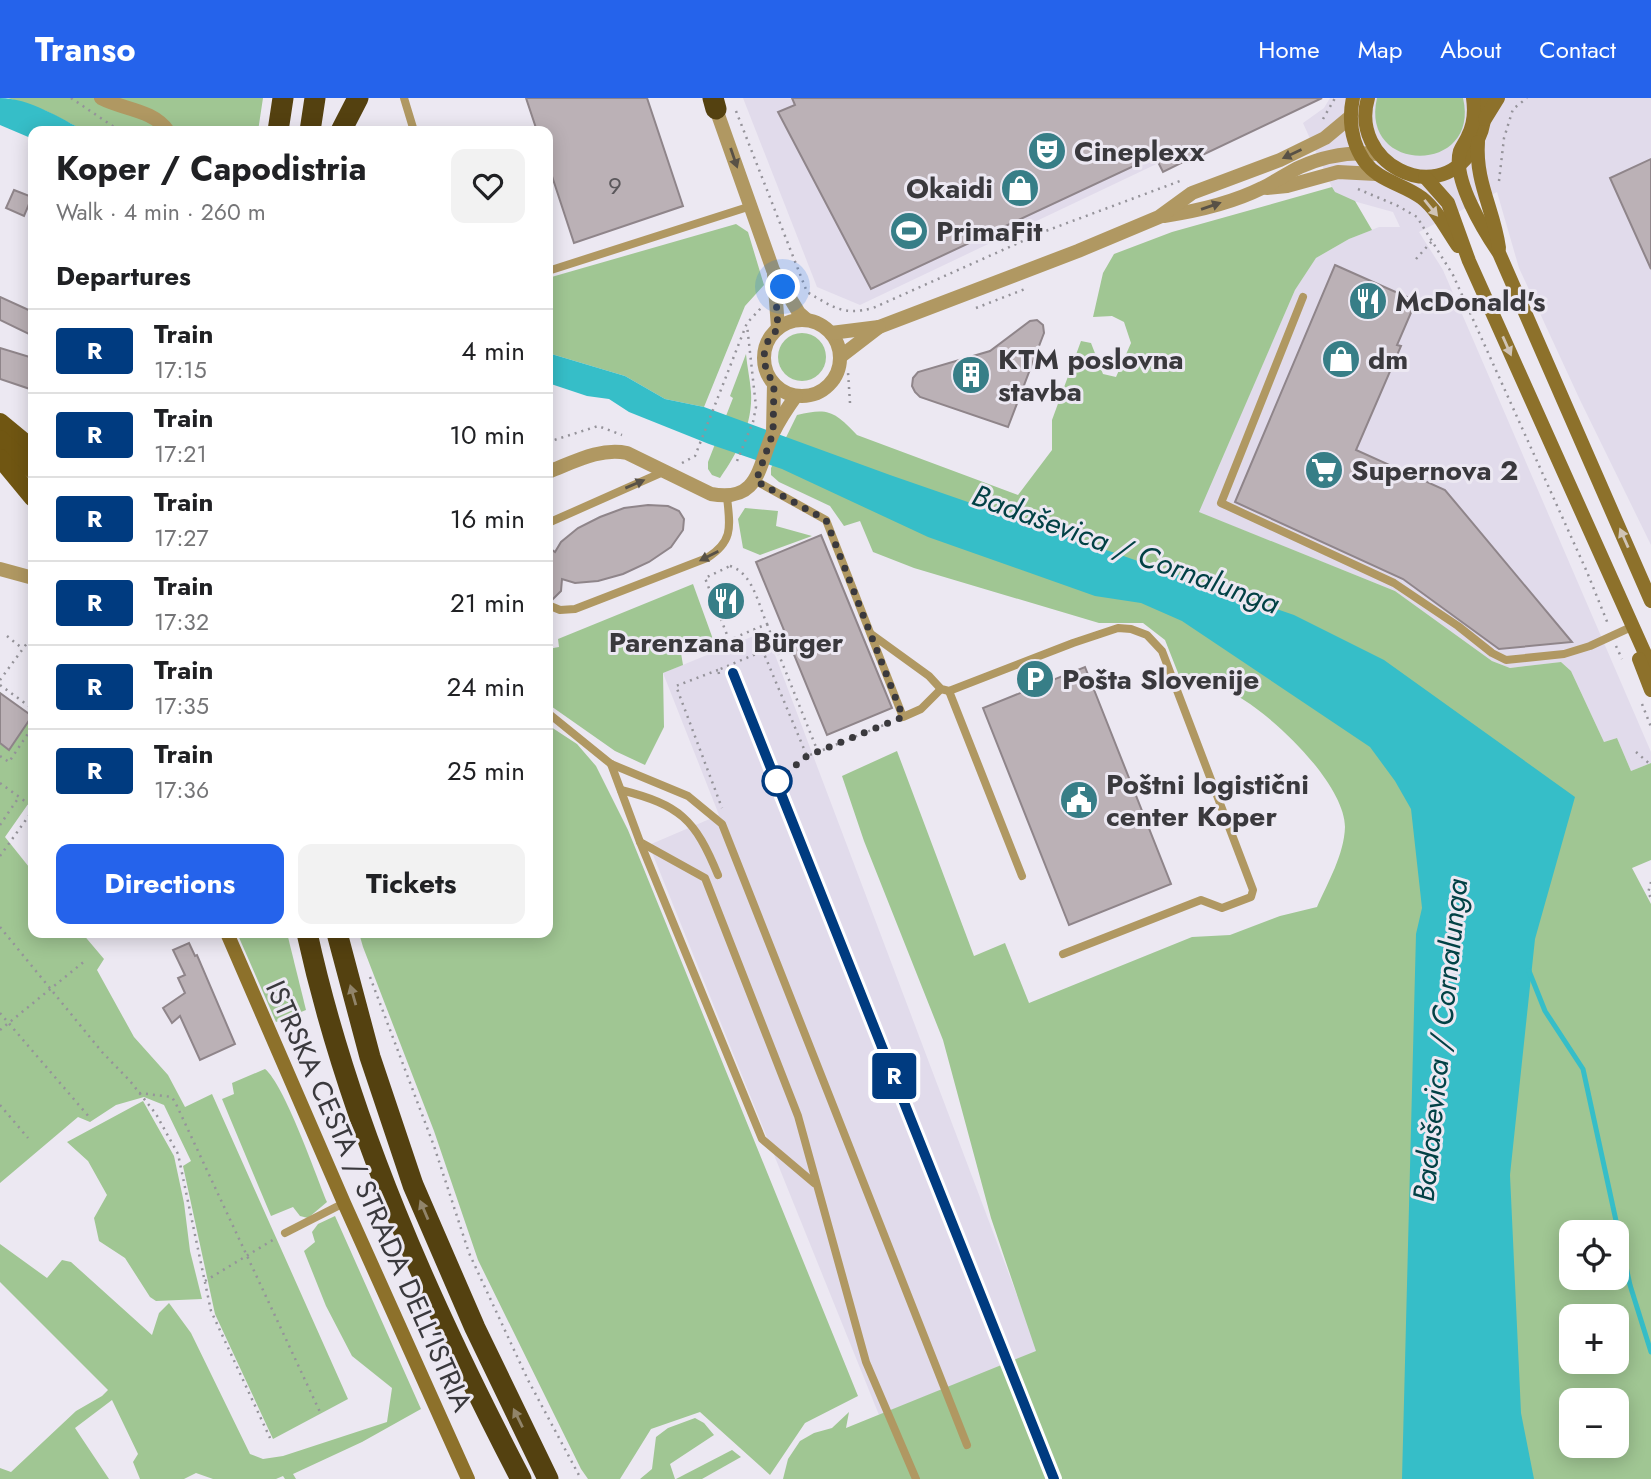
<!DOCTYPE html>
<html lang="en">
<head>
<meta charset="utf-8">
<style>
  :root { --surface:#fff; --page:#f2f2f2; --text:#202124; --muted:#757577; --line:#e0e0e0; --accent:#2563eb }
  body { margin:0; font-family:Jost,sans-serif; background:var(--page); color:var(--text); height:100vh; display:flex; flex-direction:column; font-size:26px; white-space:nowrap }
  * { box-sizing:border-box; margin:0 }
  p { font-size:23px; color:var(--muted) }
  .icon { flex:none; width:38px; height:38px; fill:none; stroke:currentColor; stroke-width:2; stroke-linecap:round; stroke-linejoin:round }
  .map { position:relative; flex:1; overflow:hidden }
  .side { position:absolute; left:28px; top:28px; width:525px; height:812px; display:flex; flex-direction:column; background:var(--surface); border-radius:14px; box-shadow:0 4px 18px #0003 }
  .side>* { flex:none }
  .badge { padding:0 14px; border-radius:5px; font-size:24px; line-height:46px }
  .fabs { position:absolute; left:1559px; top:1122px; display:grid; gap:14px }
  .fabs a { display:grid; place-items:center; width:70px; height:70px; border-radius:14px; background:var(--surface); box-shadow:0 4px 18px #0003; font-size:35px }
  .you { position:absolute; width:35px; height:35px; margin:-18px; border:5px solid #fff; border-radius:50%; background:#1a73e8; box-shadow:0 0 0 10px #1a73e833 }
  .map>.badge { position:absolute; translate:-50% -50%; box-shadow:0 0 0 4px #fff }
  h2 { padding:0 28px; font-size:26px; line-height:63px }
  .round { display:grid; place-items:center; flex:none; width:74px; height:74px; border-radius:14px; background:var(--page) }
  .head { display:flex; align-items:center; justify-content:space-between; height:119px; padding:0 28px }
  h1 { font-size:33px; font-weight:700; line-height:52px }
  .button { display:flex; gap:14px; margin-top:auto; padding:14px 28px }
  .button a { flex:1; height:80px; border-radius:14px; background:var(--accent); color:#fff; font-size:28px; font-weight:700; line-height:80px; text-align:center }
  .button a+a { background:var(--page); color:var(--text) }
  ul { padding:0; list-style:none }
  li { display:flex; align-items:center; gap:21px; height:84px; padding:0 28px; border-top:2px solid var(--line) }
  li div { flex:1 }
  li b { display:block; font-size:26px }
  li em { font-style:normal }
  li .badge { min-width:77px; font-weight:700; text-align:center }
  header { display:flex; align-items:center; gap:42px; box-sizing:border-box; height:98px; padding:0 35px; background:var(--accent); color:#fff }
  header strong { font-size:33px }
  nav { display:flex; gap:38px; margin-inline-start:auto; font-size:24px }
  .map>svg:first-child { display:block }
  .built { fill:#e1dbeb }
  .green { fill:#a0c693; fill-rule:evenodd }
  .water { fill:#36bec8 }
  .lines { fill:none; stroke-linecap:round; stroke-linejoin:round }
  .stream { stroke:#36bec8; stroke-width:5 }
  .building { fill:#bbb1b6; stroke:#8f858a; stroke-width:2 }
  .path { stroke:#95939a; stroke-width:2.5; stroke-dasharray:2 5; stroke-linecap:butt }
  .lane { stroke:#b09862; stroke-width:8 }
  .street { stroke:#b09862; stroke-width:14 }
  .secondary { stroke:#8d712b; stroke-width:14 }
  .primary { stroke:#705612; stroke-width:18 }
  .highway { stroke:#544110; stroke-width:21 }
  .rail { stroke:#727076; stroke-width:5; stroke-dasharray:14 7; stroke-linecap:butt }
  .oneway { fill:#585146 }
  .oneway2 { fill:#d0c4b6 }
  .oneway3 { fill:#91846a }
  .line-casing { stroke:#fff; stroke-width:16 }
  .line { stroke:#003b80; stroke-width:10 }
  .walk { stroke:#3a393d; stroke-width:7; stroke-dasharray:0 12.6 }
  .stop-dot { fill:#fff; stroke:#003b80; stroke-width:3.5 }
  .labels { text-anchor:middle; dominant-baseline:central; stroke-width:6; stroke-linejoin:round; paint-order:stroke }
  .number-label { font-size:24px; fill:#5a575b }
  .poi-label { font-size:28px; font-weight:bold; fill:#3a393d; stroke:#ece8f2; text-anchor:start }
  .street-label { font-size:28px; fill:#3a393d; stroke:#ece8f2 }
  .water-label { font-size:30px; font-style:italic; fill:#024145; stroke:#ece8f2 }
</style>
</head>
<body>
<header>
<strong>Transo</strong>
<nav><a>Home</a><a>Map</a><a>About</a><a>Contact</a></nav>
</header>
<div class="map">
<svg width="1651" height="1381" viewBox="0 0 1651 1381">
  <rect width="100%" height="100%" fill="#ece8f2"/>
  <g class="built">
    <path d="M743,0H1287L1268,13L860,207L817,189Z"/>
    <path d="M1330,0H1651V447L1580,302L1519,170L1497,94L1419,134L1443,172L1651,654V665L1631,673L1617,640L1604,644L1571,573L1561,564L1510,570L1492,563L1395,493L1198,414L1295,192L1316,160L1349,141L1379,129H1400L1393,114L1346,101L1334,94L1303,25L1324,10Z"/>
    <path d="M766,533L1038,1253L879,1317L649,747L719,717L663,575Z"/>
  </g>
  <g class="green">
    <path d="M8,0H263L258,33H85L46,13Z"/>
    <path d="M1377,0H1463C1481,77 1359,77 1377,0Z"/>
    <path d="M1332,89L1335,94L1355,103L1372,132L1349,141L1316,160L1295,192L1199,414L1395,493L1492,563L1510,570L1561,564L1571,573L1604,644L1617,640L1631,673L1651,665V762L1632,770L1651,806V1381H783L788,1361L800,1343L814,1335L832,1330L849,1314L846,1330L1036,1253L991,1120L943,942L864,743L842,678L897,653L974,858L1005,845L1029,905L1192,839L1230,837L1280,818L1317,809C1328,784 1344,757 1345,729C1345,683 1260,603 1219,589C1208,585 1194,586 1182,585L1165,542L1143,525H1099L914,470L873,454L860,423L844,428L830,408L779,384L771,377V370L797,317C829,309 835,314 857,337L1018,397L1052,352V322L1081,243L1091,245L1103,276L1116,279L1131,245L1124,224L1112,218L1093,219L1103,175L1114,156L1172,134ZM1572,1134H1617V1180H1572ZM1572,1218H1617V1264H1572ZM1572,1302H1617V1348H1572Z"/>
    <path d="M736,126L748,134L764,187L745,208L704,309L665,301L625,278L548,255V180Z"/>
    <circle cx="802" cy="259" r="24"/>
    <path d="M746,256C747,268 750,281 751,294C753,326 738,354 720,380L712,377L708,371V364L733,300L730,298Z"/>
    <path d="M745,410L778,413L776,428L812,438L760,457L743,450L738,421Z"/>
    <path d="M693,486L714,544L681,555L683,567L663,575L664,629L645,667L615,653L548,606V551L559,549L558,541Z"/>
    <path d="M0,594L33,622V699L5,739L33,774V835H82L104,861L97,872L134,939L168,977L185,1009L212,996L348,1301L273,1341L215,1216L183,1068L191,1063L164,1007L144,999L116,1007L90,1024L78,1019L0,1085Z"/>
    <path d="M548,627L577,646L596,668L628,732L858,1298L805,1325L770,1377L700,1314L651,1331L620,1381H588L581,1371L478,1162L434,1033L363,849L359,835H548Z"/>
    <path d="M237,835H287L306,912L276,924Z"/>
    <path d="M265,971C284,986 316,1077 327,1104L308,1120L300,1118L293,1109L271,1118L222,1001L234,996L232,985Z"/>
    <path d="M143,1003L174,1058L184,1105L190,1153L202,1201L156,1203L150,1199L125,1160L99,1143L94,1120L107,1097L88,1063L67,1044Z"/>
    <path d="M335,1118L421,1311L362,1344L293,1376L296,1381H285L283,1378L276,1381H213L196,1375L184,1381H140L133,1364L138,1356L112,1302L75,1330L109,1381H0V1370L11,1374L76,1313L102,1298L108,1292L0,1184V1146L47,1180L62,1162L71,1164L152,1237L159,1215L169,1205L191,1235L250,1356L263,1361L283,1358L387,1324L392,1290L352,1258L326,1208L304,1153L315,1144L312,1134L318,1126Z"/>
    <path d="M695,1320L704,1325L714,1337L670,1366L675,1381H640L652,1371L656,1339L668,1330Z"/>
    <path d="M732,1352L741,1359L702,1381H676Z"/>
  </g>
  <g class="water">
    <path d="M0,0C29,0 60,20 85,33H33V41L0,27Z"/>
    <path d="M548,255L625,278L665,301L704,309L890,377L1294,517L1384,562L1575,699L1535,841L1510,1077L1521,1315L1534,1381H1402L1416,836L1422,810L1411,711L1395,683L1370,649L1182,523L1141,505L1095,498L928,439L782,371L709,346L629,314L609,301L587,298L548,285Z"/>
  </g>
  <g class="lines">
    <path class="stream" d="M1529,873L1545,913L1583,971L1630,1187L1651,1254"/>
  </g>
  <g class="building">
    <path d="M526,0H647L683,108L574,145L548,66V33H537Z"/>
    <path d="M792,0H1322L1192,62L1191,60L1163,74L1155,58L871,191L778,14L795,7Z"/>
    <path d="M1651,61V171L1610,80Z"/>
    <path d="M14,92L32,99L24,118L6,110Z"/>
    <path d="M1335,167L1416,203L1397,247L1401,248L1356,352L1445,392L1572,544L1499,551L1403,481L1235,404Z"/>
    <path d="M0,199L33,214V238L0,222Z"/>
    <path d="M1037,222L1043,227L1044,235L1008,329L920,299L915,294L912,288L913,280L918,274L990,253L1030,223Z"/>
    <path d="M0,250L33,260V292L0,281Z"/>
    <path d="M648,407L668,408L679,413L684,421L683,432L671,449L649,464L623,476L598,483L575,485L562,481L561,493L552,502L548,500V449L555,454L561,444L578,430L600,419L624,410Z"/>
    <path d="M821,437L892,610L827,637L756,464Z"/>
    <path d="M1085,569L1171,786L1069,827L983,610Z"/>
    <path d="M0,595L32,618L9,652L0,645Z"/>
    <path d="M189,845L195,858L197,857L235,946L200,962L180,918L172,925L163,910L185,895L178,880L185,877L173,852Z"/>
  </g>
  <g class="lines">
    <g class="path">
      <path d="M71,0L120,33"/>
      <path d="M736,13L807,194C833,209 843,218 873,210L1043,134L1180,83"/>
      <path d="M1323,21L1335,0"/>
      <path d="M1499,83L1504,40L1513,11L1527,0"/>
      <path d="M1358,91L1398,108L1417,119L1453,177L1587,474L1608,526"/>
      <path d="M1416,161L1432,143"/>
      <path d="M976,210L1025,191"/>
      <path d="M850,305L848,274L850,271"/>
      <path d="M548,344L598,328L622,337"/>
      <path d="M737,363L753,324L756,309L747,227"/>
      <path d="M682,365L695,358L747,225L761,210"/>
      <path d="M730,468C753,475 758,506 767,526L729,542L705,480Z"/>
      <path d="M767,526L773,542L786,537"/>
      <path d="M754,532L807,658L818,654"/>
      <path d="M7,538L23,551"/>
      <path d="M773,542L818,654L891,624"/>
      <path d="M1616,548L1622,561"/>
      <path d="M718,572L676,588L722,710"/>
      <path d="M719,576L718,572L763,553"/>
      <path d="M0,582L33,537"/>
      <path d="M0,587L33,611"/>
      <path d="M1642,606L1651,629"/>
      <path d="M1636,654L1651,667"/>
      <path d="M0,658L9,664L33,628"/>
      <path d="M0,685L33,709"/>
      <path d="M0,727L19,699"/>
      <path d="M0,758L33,712"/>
      <path d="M1651,784L1648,795L1651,800"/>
      <path d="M0,829L102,954L130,983L156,1016L178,1056L211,1213L270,1340"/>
      <path d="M370,879L434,1048L469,1155L528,1282L581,1381"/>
      <path d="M0,915L90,1020"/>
      <path d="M0,932L86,862"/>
      <path d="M139,995L172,999L176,1006L320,1314"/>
      <path d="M0,1007L28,1040"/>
      <path d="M205,1183L276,1140"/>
    </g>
    <g class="lane">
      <path d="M404,0L414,33"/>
      <path d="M548,173L751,108"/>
      <path d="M1303,199L1221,405L1394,485L1458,528L1492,555L1506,562L1564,556L1590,548L1627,531"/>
      <path d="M756,383L826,422L903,619L921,611L941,591"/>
      <path d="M548,425L663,374"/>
      <path d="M548,507L560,512L575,511L707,460C734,443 730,428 727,399"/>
      <path d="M871,536L929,578L941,591L949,593L1073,545L1118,530L1131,531L1147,537L1162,553L1253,792L1251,799L1222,810L1201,802L1063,856"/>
      <path d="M949,593L1022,778"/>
      <path d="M548,615L611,666L688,698L722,726L967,1347"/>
      <path d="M611,666L640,744L705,780L798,1018L866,1264L916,1381"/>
      <path d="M621,692C680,707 695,721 718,777"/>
      <path d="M640,744L762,1041L814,1085"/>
      <path d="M285,1135L344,1105"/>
    </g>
    <g class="street">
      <path d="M101,0C124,12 152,11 168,33"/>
      <path d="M716,11L773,172L799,215L807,222"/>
      <path d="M1267,90L1287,88L1338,74L1376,76"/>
      <path d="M1164,118C1197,113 1232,105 1262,90C1275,84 1287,75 1300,69C1326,57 1350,53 1379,56"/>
      <path d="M774,176L778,230"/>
      <circle cx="802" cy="260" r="38"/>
      <path d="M831,235L879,229L1078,153L1159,119L1192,95L1280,62L1325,40L1349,20"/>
      <path d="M840,259L879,229"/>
      <path d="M773,334L774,286"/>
      <path d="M548,374C572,365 600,349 627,355L711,396C760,405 758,368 773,335C779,323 788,309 796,298"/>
      <path d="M0,471L33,480"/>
    </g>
    <g class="secondary">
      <path d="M1353,0C1347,27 1354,61 1379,77C1393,86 1409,90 1422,100C1437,112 1447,132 1458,148"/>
      <path d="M1368,0C1349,63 1435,111 1472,52C1483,36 1487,19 1483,0"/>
      <path d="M1473,0C1475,13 1474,26 1468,38C1466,43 1462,48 1460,53C1452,81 1484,133 1499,155L1651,503"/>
      <path d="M1485,21L1498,0"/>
      <path d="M1478,44C1475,84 1494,112 1499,150"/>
      <path d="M1425,79L1448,105L1469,163L1651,569"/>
      <path d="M1639,561L1651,592"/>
      <path d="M227,835L344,1105L468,1381"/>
    </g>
    <g class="primary">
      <path d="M0,324L23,343L33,348"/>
      <path d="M0,341L33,372"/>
      <path d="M0,360L33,400"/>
    </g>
    <g class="highway">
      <path d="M713,0L716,11"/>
      <path d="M278,33L283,0"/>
      <path d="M310,33L315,0"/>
      <path d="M341,33L358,0"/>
      <path d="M307,835C349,1026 431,1208 521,1381"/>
      <path d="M337,835L370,959L413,1087L475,1230L548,1381"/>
    </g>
    <path class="rail" d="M733,575L1054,1381"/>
  </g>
  <defs><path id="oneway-solid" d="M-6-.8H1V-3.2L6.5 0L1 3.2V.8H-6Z" transform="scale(1.75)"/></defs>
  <g class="oneway">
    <use href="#oneway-solid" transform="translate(1292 56) rotate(155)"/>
    <use href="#oneway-solid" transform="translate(734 60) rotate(71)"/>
    <use href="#oneway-solid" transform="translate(1211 108) rotate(-19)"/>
    <use href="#oneway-solid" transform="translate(635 386) rotate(-23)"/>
    <use href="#oneway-solid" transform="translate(709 458) rotate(153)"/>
  </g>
  <g class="oneway2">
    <use href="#oneway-solid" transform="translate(1431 110) rotate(51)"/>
    <use href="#oneway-solid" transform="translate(1507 248) rotate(66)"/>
    <use href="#oneway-solid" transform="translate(1624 440) rotate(-114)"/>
  </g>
  <g class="oneway3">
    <use href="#oneway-solid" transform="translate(353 897) rotate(-106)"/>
    <use href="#oneway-solid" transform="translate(424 1112) rotate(-113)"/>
    <use href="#oneway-solid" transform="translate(518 1320) rotate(-116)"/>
  </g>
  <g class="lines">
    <defs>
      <path id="line" d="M733,575L1054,1381"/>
    </defs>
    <use href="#line" class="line-casing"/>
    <use href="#line" class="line"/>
    <path class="walk" d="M777,683L807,658L903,619L826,422L756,383L773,335L774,286L766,273L764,257L768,243L778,230L776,201L789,198L783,189"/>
  </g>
  <defs>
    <symbol id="theatre-disc" viewBox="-11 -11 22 22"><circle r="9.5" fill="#377e87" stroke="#ece8f2"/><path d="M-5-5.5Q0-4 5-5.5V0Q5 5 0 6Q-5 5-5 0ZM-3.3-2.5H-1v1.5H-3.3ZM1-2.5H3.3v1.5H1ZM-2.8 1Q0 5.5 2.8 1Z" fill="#fff"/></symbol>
    <symbol id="shop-disc" viewBox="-11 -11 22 22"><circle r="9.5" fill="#377e87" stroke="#ece8f2"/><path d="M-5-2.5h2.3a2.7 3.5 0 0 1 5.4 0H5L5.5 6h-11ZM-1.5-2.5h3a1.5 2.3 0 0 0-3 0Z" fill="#fff"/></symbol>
    <symbol id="stadium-disc" viewBox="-11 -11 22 22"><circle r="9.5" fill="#377e87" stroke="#ece8f2"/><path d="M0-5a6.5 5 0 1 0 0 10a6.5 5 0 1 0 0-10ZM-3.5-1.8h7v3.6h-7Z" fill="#fff"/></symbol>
    <symbol id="restaurant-disc" viewBox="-11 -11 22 22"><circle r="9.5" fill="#377e87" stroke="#ece8f2"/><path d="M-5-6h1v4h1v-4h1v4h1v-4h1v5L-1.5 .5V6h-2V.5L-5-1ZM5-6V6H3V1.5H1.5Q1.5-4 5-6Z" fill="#fff"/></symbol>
    <symbol id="building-disc" viewBox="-11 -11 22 22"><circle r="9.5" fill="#377e87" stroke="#ece8f2"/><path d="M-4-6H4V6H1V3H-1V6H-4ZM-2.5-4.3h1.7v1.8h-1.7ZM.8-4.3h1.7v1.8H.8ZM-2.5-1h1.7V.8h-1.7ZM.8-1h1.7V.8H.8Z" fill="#fff"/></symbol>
    <symbol id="supermarket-disc" viewBox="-11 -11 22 22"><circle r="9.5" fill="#377e87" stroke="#ece8f2"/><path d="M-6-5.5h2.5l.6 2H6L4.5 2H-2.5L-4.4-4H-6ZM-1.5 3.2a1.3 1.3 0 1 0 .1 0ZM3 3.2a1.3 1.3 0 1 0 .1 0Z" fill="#fff"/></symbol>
    <symbol id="parking-disc" viewBox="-11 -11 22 22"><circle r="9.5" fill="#377e87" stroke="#ece8f2"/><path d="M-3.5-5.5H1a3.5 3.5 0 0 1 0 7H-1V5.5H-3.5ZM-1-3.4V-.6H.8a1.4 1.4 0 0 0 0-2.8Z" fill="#fff"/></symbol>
    <symbol id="civic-disc" viewBox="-11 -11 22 22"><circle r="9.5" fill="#377e87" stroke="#ece8f2"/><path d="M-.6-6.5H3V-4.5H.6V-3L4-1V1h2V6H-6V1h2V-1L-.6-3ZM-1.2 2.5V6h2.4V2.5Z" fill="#fff"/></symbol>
  </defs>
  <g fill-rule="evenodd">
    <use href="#theatre-disc" x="1025" y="31" width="44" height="44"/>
    <use href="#shop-disc" x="998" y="68" width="44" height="44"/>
    <use href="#stadium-disc" x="887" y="111" width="44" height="44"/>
    <use href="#restaurant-disc" x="1346" y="181" width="44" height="44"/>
    <use href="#shop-disc" x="1319" y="239" width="44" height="44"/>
    <use href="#building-disc" x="949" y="255" width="44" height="44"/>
    <use href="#supermarket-disc" x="1302" y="350" width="44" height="44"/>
    <use href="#restaurant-disc" x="704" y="481" width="44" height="44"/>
    <use href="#parking-disc" x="1013" y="559" width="44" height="44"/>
    <use href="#civic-disc" x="1057" y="680" width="44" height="44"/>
  </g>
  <circle class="stop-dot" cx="777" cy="683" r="14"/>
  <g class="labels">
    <g class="number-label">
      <text x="615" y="87">9</text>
    </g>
    <g class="poi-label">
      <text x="1074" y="53">Cineplexx</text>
      <text x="993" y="90" text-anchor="end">Okaidi</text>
      <text x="936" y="133">PrimaFit</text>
      <text x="1395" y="203">McDonald's</text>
      <text x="998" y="261">KTM poslovna<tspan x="998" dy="32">stavba</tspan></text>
      <text x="1368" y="261">dm</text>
      <text x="1351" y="372">Supernova 2</text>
      <text x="726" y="544" text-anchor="middle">Parenzana Bürger</text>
      <text x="1062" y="581">Pošta Slovenije</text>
      <text x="1106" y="686">Poštni logistični<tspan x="1106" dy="32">center Koper</tspan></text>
    </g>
    <g class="street-label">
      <text transform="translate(369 1098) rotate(66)">ISTRSKA CESTA / STRADA DELL'ISTRIA</text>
    </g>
    <g class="water-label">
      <text transform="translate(1126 451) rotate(20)">Badaševica / Cornalunga</text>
      <text transform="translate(1440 942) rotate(-84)">Badaševica / Cornalunga</text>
    </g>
  </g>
</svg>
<div class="fabs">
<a><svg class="icon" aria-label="locate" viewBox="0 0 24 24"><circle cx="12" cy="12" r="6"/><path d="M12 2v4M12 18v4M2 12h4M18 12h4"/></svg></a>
<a>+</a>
<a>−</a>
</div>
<div class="you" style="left:783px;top:189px"></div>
<b class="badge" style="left:894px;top:978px;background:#003b80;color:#fff">R</b>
<section class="side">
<div class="head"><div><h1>Koper / Capodistria</h1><p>Walk · 4 min · 260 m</p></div><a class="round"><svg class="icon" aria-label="heart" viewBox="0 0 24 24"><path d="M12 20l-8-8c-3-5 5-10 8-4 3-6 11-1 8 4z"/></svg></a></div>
<h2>Departures</h2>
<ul>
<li><span class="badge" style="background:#003b80;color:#fff">R</span><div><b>Train</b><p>17:15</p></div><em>4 min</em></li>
<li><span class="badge" style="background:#003b80;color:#fff">R</span><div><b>Train</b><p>17:21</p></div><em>10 min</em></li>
<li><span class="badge" style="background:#003b80;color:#fff">R</span><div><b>Train</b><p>17:27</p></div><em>16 min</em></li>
<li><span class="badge" style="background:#003b80;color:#fff">R</span><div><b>Train</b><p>17:32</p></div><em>21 min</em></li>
<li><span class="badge" style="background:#003b80;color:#fff">R</span><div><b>Train</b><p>17:35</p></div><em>24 min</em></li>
<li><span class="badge" style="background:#003b80;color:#fff">R</span><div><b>Train</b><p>17:36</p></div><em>25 min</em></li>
</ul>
<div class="button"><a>Directions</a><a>Tickets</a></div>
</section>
</div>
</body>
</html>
